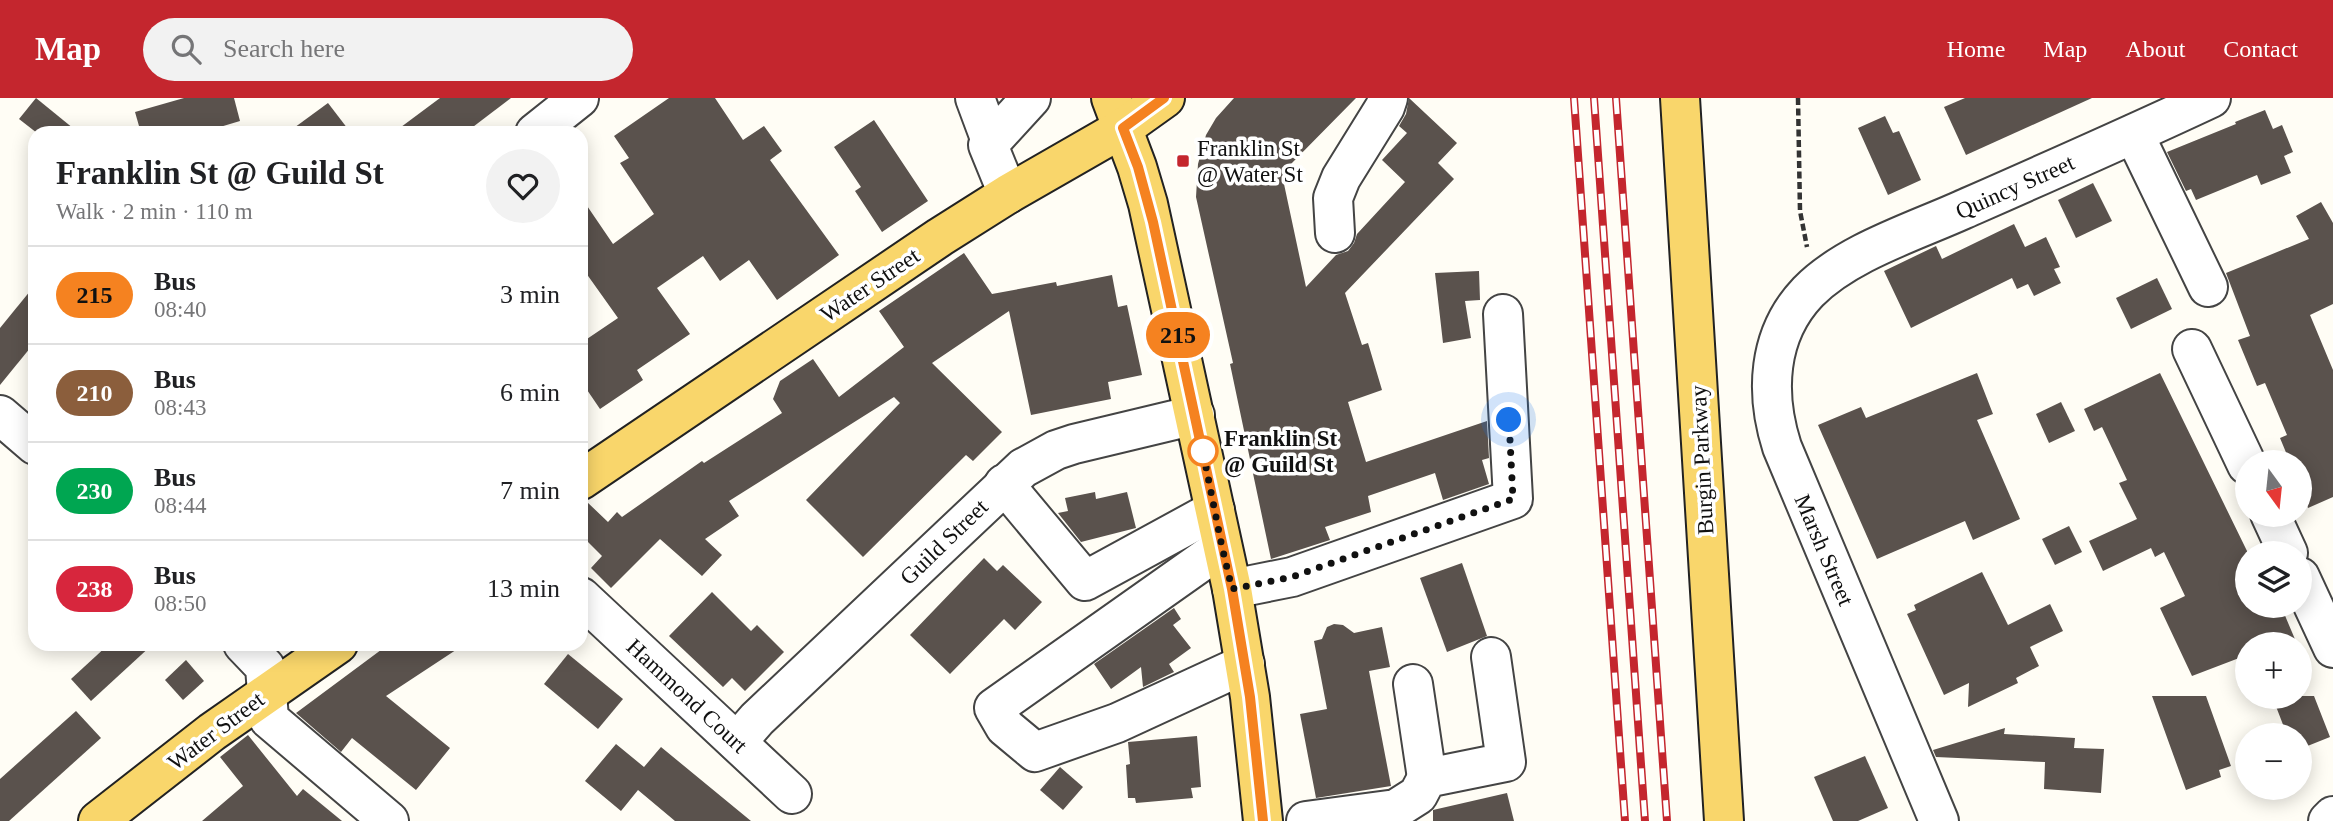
<!DOCTYPE html>
<html lang="en">
<head>
<meta charset="utf-8">
<style>
  :root { --surface:#fff; --page:#f2f2f2; --text:#202124; --muted:#757577; --line:#e0e0e0; --accent:#c4262e }
  body { margin:0; font-family:"Times New Roman",serif; background:var(--page); color:var(--text); height:100vh; display:flex; flex-direction:column; font-size:26px; white-space:nowrap }
  * { box-sizing:border-box; margin:0 }
  p { font-size:23px; color:var(--muted) }
  .icon { flex:none; width:38px; height:38px; fill:none; stroke:currentColor; stroke-width:2; stroke-linecap:round; stroke-linejoin:round }
  .map { position:relative; flex:1; overflow:hidden }
  .sheet { position:absolute; left:28px; top:28px; width:560px; height:525px; display:flex; flex-direction:column; background:var(--surface); border-radius:21px; box-shadow:0 4px 18px #0003 }
  .sheet>* { flex:none }
  .badge { padding:0 14px; border-radius:23px; font-size:24px; line-height:46px }
  .needle { width:46px; rotate:165deg }
  .fabs { position:absolute; left:2235px; top:352px; display:grid; gap:14px }
  .fabs a { display:grid; place-items:center; width:77px; height:77px; border-radius:50%; background:var(--surface); box-shadow:0 4px 18px #0003; font-size:35px }
  .you { position:absolute; width:35px; height:35px; margin:-18px; border:5px solid #fff; border-radius:50%; background:#1a73e8; box-shadow:0 0 0 10px #1a73e833 }
  .map>.badge { position:absolute; translate:-50% -50%; box-shadow:0 0 0 4px #fff }
  .round { display:grid; place-items:center; flex:none; width:74px; height:74px; border-radius:37px; background:var(--page) }
  .headline { display:flex; align-items:center; justify-content:space-between; height:119px; padding:0 28px }
  h1 { font-size:33px; font-weight:600; line-height:52px }
  ul { padding:0; list-style:none }
  li { display:flex; align-items:center; gap:21px; height:98px; padding:0 28px; border-top:2px solid var(--line) }
  li div { flex:1 }
  li b { display:block; font-size:26px }
  li em { font-style:normal }
  li .badge { min-width:77px; font-weight:700; text-align:center }
  header { display:flex; align-items:center; gap:42px; box-sizing:border-box; height:98px; padding:0 35px; background:var(--accent); color:#fff }
  header strong { font-size:33px }
  nav { display:flex; gap:38px; margin-inline-start:auto; font-size:24px }
  .search { width:490px; height:63px; background:var(--page); display:flex; align-items:center; gap:18px; box-sizing:border-box; padding:0 24px; border-radius:38px; color:var(--muted); font-size:26px }
  .map>svg:first-child { display:block }
  .building { fill:#5a524d }
  .lines { fill:none; stroke-linecap:round; stroke-linejoin:round }
  .minor-casing { stroke:#444; stroke-width:42 }
  .major-casing { stroke:#222; stroke-width:42 }
  .path { stroke:#333; stroke-width:4.5; stroke-dasharray:7 3.5; stroke-linecap:butt }
  .minor { stroke:#fff; stroke-width:38 }
  .major { stroke:#f9d66b; stroke-width:38 }
  .rail-casing { stroke:#c4262e; stroke-width:8 }
  .rail { stroke:#fff; stroke-width:5; stroke-dasharray:16; stroke-linecap:butt }
  .line-casing { stroke:#fff; stroke-width:16 }
  .line { stroke:#f58220; stroke-width:10 }
  .walk { stroke:#111; stroke-width:7; stroke-dasharray:0 12.6 }
  .poi-dot { fill:#c4262e; stroke:#fff; stroke-width:2.5 }
  .stop-dot { fill:#fff; stroke:#f58220; stroke-width:3.5 }
  .labels { text-anchor:middle; dominant-baseline:central; stroke-width:7; stroke-linejoin:round; paint-order:stroke }
  .poi-label { font-size:23px; fill:#111; stroke:#fff; text-anchor:start }
  .street-label { font-size:23px; fill:#111; stroke:#fff }
  .stop-label { font-size:23px; font-weight:bold; fill:#111; stroke:#fff; text-anchor:start }
</style>
</head>
<body>
<header>
<strong>Map</strong>
<div class="search"><svg class="icon" aria-label="search" viewBox="0 0 24 24"><circle cx="10" cy="10" r="6"/><path d="M15 15l6 6"/></svg>Search here</div>
<nav><a>Home</a><a>Map</a><a>About</a><a>Contact</a></nav>
</header>
<div class="map">
<svg width="2333" height="723" viewBox="0 0 2333 723">
  <rect width="100%" height="100%" fill="#fffdf5"/>
  <g class="building">
    <path d="M36,0L79,35H37L19,21Z"/>
    <path d="M184,0H234L240,23L200,35H141L135,14Z"/>
    <path d="M440,0H511L465,35H393Z"/>
    <path d="M669,0H715L743,42L764,28L782,53L770,62L839,157L777,202L749,162L720,183L703,158L657,190L690,236L637,272L643,282L600,311L581,283V245L618,220L581,168V99L613,146L654,116L620,65L629,60L614,38Z"/>
    <path d="M1234,0H1356L1289,68L1284,86L1306,189L1336,157L1348,153L1354,145L1357,136L1405,84L1382,62L1407,35L1399,28L1406,16L1409,0L1457,45L1438,65L1454,81L1345,195L1362,247L1368,245L1382,292L1348,304L1366,364L1487,323L1489,360L1482,362L1489,386L1443,402L1435,375L1368,398L1371,414L1325,429L1330,442L1271,461L1230,266L1233,265L1196,99L1198,66L1206,37L1216,20Z"/>
    <path d="M1965,0H2092L1966,57L1944,9Z"/>
    <path d="M328,5L351,35H287Z"/>
    <path d="M2265,12L2273,31L2282,27L2293,54L2284,58L2291,75L2261,87L2257,77L2196,102L2191,91L2186,93L2167,54L2236,26L2235,24Z"/>
    <path d="M1885,18L1893,35L1899,33L1921,82L1888,97L1858,30Z"/>
    <path d="M874,22L928,103L882,134L855,93L861,89L834,49Z"/>
    <path d="M2093,85L2112,123L2076,140L2058,102Z"/>
    <path d="M2321,104L2333,125V206L2310,217L2333,272V399L2308,410L2300,388V364H2290L2280,340L2287,337L2265,285L2257,288L2238,242L2250,238L2226,175L2309,141L2296,118Z"/>
    <path d="M2014,126L2025,149L2046,139L2060,169L2054,171L2061,185L2034,198L2028,186L2017,191L2012,180L1911,230L1884,173L1936,148L1942,161Z"/>
    <path d="M964,155L992,196L1056,184L1057,188L1112,177L1118,209L1127,207L1142,277L1108,284L1111,301L1031,317L1009,213L932,265L1002,334L973,363L966,357L863,459L806,402L900,305L894,299L729,403L739,418L705,441L722,457L702,478L660,441L611,490L591,470L602,458L581,437V404L586,403L608,424L617,414L622,419L702,363L704,365L782,315L773,301L780,283L813,261L839,299L904,249L879,213Z"/>
    <path d="M1479,173L1480,202L1465,203L1471,240L1443,245L1435,175Z"/>
    <path d="M2157,180L2172,211L2131,231L2116,200Z"/>
    <path d="M35,187V244L0,287V230Z"/>
    <path d="M1977,275L1993,316L1977,322L2020,421L1973,442L1965,423L1877,461L1818,327L1861,309L1866,320Z"/>
    <path d="M2160,275L2247,453V508H2281L2297,546H2247V557L2192,578L2160,510L2185,498L2164,454L2155,459L2151,450L2103,473L2089,443L2137,421L2119,385L2127,382L2102,329L2094,333L2084,311Z"/>
    <path d="M2061,304L2075,333L2049,345L2036,316Z"/>
    <path d="M1095,394L1096,401L1127,394L1136,430L1081,444L1058,415L1068,413L1065,400Z"/>
    <path d="M2069,428L2082,454L2055,467L2042,441Z"/>
    <path d="M984,460L997,473L1003,467L1042,504L1015,532L1004,521L950,576L910,537Z"/>
    <path d="M1462,465L1487,538L1447,554L1420,480Z"/>
    <path d="M1982,474L2008,527L2050,506L2063,533L2030,549L2039,568L2016,580L2018,585L1968,609L1969,585L1944,597L1907,516L1916,512L1914,507Z"/>
    <path d="M712,494L751,533L757,527L784,554L745,593L732,580L723,589L669,538Z"/>
    <path d="M1174,510L1181,521L1173,527L1191,550L1169,566L1174,574L1143,589L1141,569L1111,591L1094,566Z"/>
    <path d="M1334,526L1343,527L1354,535L1382,529L1390,569L1369,573L1391,688L1316,700L1300,616L1327,611L1314,543L1322,541L1327,529Z"/>
    <path d="M109,546H153L91,603L71,581Z"/>
    <path d="M389,546H465L386,598L450,650L416,692L352,640L341,654L296,615Z"/>
    <path d="M568,556L623,601L598,631L544,586Z"/>
    <path d="M186,562L204,583L183,602L165,582Z"/>
    <path d="M2152,598H2206L2231,668L2219,672L2221,679L2186,692Z"/>
    <path d="M2272,598H2314L2330,639L2300,651V637H2287Z"/>
    <path d="M76,613L101,640L9,723H0V681Z"/>
    <path d="M2005,630L2004,636L2075,640L2074,650L2104,651L2101,695L2044,691L2045,664L1936,659L1933,652Z"/>
    <path d="M248,637L297,698L303,691L342,723H202L243,688L220,659Z"/>
    <path d="M1197,638L1201,689L1191,690L1193,700L1136,705L1135,700H1128L1126,667L1130,666L1128,644Z"/>
    <path d="M616,646L644,669L661,649L751,723H675L638,692L621,713L585,683Z"/>
    <path d="M1865,658L1888,710L1858,723H1833L1814,679Z"/>
    <path d="M1060,669L1083,689L1063,712L1040,692Z"/>
    <path d="M1507,695L1514,723H1433V712Z"/>
  </g>
  <g class="lines">
    <defs>
      <g id="minor">
        <path d="M975,0L991,43"/>
        <path d="M535,35L579,0"/>
        <path d="M2134,36L2208,189"/>
        <path d="M1008,96L988,47L1031,0"/>
        <path d="M1335,135L1333,100L1341,80L1385,9L1388,0"/>
        <path d="M2192,251L2247,367"/>
        <path d="M0,317L35,347"/>
        <path d="M1004,386L1085,483L1215,412"/>
        <path d="M2270,416L2288,455"/>
        <path d="M1222,449L994,610L1005,629L1035,654L1117,625L1245,566"/>
        <path d="M2300,479L2333,550"/>
        <path d="M1232,491L1292,479L1513,401L1503,216"/>
        <path d="M581,499L792,696"/>
        <path d="M243,546L265,569L269,621L389,723"/>
        <path d="M1413,586L1427,680"/>
        <path d="M737,644L757,621L1023,370L1056,352L1074,346L1195,317"/>
        <path d="M1306,723L1396,711L1418,697L1427,680L1506,664L1491,559"/>
        <path d="M1939,723L1782,349C1765,296 1767,237 1808,194C1846,155 1913,134 1962,112C2046,75 2128,39 2211,0"/>
        <path d="M2328,723L2333,718"/>
      </g>
      <g id="major">
        <path d="M1111,0L1137,69L1148,106L1232,491L1250,599L1263,723"/>
        <path d="M1680,0L1724,723"/>
        <path d="M581,382L940,139L1008,96L1123,30L1165,0"/>
        <path d="M98,723L212,634L338,546"/>
      </g>
    </defs>
    <use href="#minor" class="minor-casing"/>
    <use href="#major" class="major-casing"/>
    <path class="path" d="M1798,0L1800,113L1807,149"/>
    <use href="#minor" class="minor"/>
    <use href="#major" class="major"/>
    <defs>
      <g id="rail">
        <path d="M1574,0L1625,723"/>
        <path d="M1594,0L1645,723"/>
        <path d="M1616,0L1667,723"/>
      </g>
    </defs>
    <use href="#rail" class="rail-casing"/>
    <use href="#rail" class="rail"/>
  </g>
  <g class="lines">
    <defs>
      <path id="line" d="M1164,0L1123,30L1138,69L1153,124L1232,491L1250,599L1263,723"/>
    </defs>
    <use href="#line" class="line-casing"/>
    <use href="#line" class="line"/>
    <path class="walk" d="M1203,353L1202,349L1222,449L1232,491L1292,479L1513,401L1509,322"/>
  </g>
  <rect class="poi-dot" x="1176" y="56" width="14" height="14" rx="3.5"/>
  <circle class="stop-dot" cx="1203" cy="353" r="14"/>
  <g class="labels">
    <g class="poi-label">
      <text x="1197" y="50">Franklin St<tspan x="1197" dy="26">@ Water St</tspan></text>
    </g>
    <g class="street-label">
      <text transform="translate(2015 89) rotate(-24)">Quincy Street</text>
      <text transform="translate(870 187) rotate(-34)">Water Street</text>
      <text transform="translate(1702 362) rotate(-93)">Burgin Parkway</text>
      <text transform="translate(944 444) rotate(-44)">Guild Street</text>
      <text transform="translate(1824 452) rotate(67)">Marsh Street</text>
      <text transform="translate(687 598) rotate(43)">Hammond Court</text>
      <text transform="translate(216 633) rotate(-37)">Water Street</text>
    </g>
    <g class="stop-label">
      <text x="1224" y="340">Franklin St<tspan x="1224" dy="26">@ Guild St</tspan></text>
    </g>
  </g>
</svg>
<div class="fabs">
<a><svg class="needle" viewBox="-14 -14 28 28"><path d="M0-13l5 13h-10z" fill="#e53935"/><path d="M0 13l5-13h-10z" fill="#757577"/></svg></a>
<a><svg class="icon" aria-label="layers" viewBox="0 0 24 24"><path d="M12 4l9 5-9 5-9-5zM3 14l9 5 9-5"/></svg></a>
<a>+</a>
<a>−</a>
</div>
<div class="you" style="left:1509px;top:322px"></div>
<b class="badge" style="left:1178px;top:237px;background:#f58220;color:#111">215</b>
<section class="sheet">
<div class="headline"><div><h1>Franklin St @ Guild St</h1><p>Walk · 2 min · 110 m</p></div><a class="round"><svg class="icon" aria-label="heart" viewBox="0 0 24 24"><path d="M12 20l-8-8c-3-5 5-10 8-4 3-6 11-1 8 4z"/></svg></a></div>
<ul>
<li><span class="badge" style="background:#f58220;color:#111">215</span><div><b>Bus</b><p>08:40</p></div><em>3 min</em></li>
<li><span class="badge" style="background:#8b5e3c;color:#fff">210</span><div><b>Bus</b><p>08:43</p></div><em>6 min</em></li>
<li><span class="badge" style="background:#00a651;color:#fff">230</span><div><b>Bus</b><p>08:44</p></div><em>7 min</em></li>
<li><span class="badge" style="background:#d7263d;color:#fff">238</span><div><b>Bus</b><p>08:50</p></div><em>13 min</em></li>
</ul>
</section>
</div>
</body>
</html>
